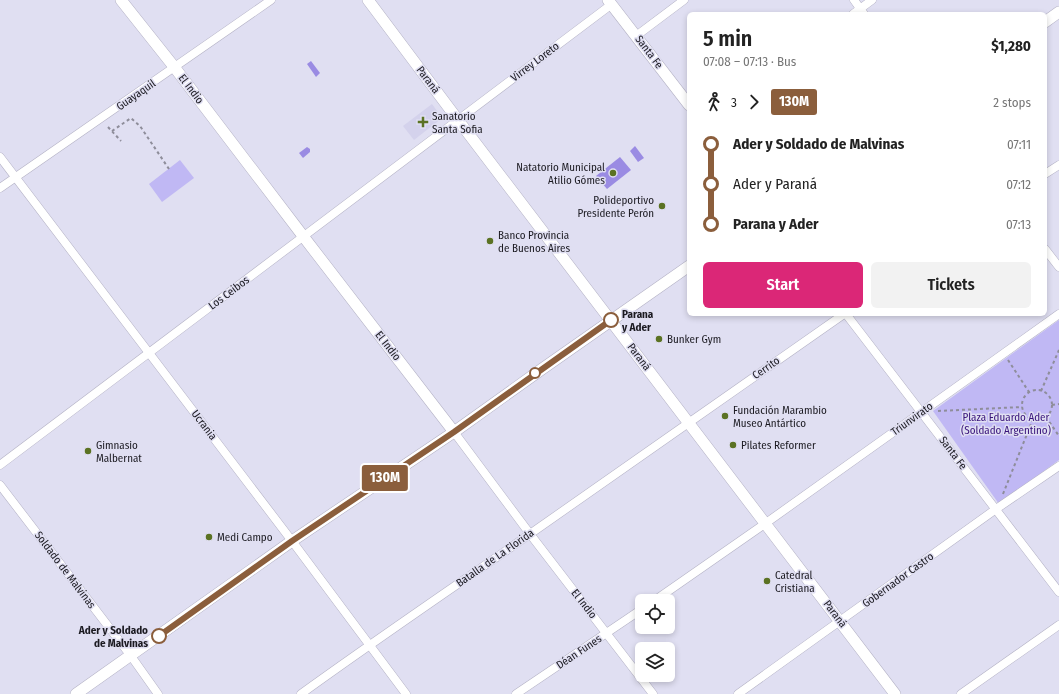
<!DOCTYPE html>
<html lang="en">
<head>
<meta charset="utf-8">
<style>
  :root { --surface:#fff; --page:#f2f2f2; --text:#222; --muted:#767676; --accent:#db2777 }
  body { margin:0; font-family:"Fira Sans Condensed",sans-serif; background:var(--page); color:var(--text); height:100vh; display:flex; flex-direction:column; font-size:15px; white-space:nowrap }
  * { box-sizing:border-box; margin:0 }
  p { font-size:13px; color:var(--muted) }
  .icon { flex:none; width:22px; height:22px; fill:none; stroke:currentColor; stroke-width:2; stroke-linecap:round; stroke-linejoin:round }
  .map { position:relative; flex:1; overflow:hidden }
  .panel { position:absolute; left:687px; top:12px; width:360px; height:304px; display:flex; flex-direction:column; background:var(--surface); border-radius:6px; box-shadow:0 2px 6px #0003 }
  .panel>* { flex:none }
  .badge { padding:0 8px; border-radius:3px; font-size:14px; line-height:26px }
  .buttons { position:absolute; left:635px; top:594px; display:grid; gap:8px }
  .buttons a { display:grid; place-items:center; width:40px; height:40px; border-radius:6px; background:var(--surface); box-shadow:0 2px 6px #0003; font-size:20px }
  .map>.badge { position:absolute; translate:-50% -50%; box-shadow:0 0 0 2px #fff }
  .legs { display:flex; align-items:center; gap:6px; height:44px; padding:0 16px; font-size:13px }
  .legs p { margin-inline-start:auto }
  .headline { display:flex; align-items:center; justify-content:space-between; height:68px; padding:0 16px }
  h1 { font-size:22px; font-weight:600; line-height:30px }
  .action { display:flex; gap:8px; margin-top:auto; padding:8px 16px }
  .action a { flex:1; height:46px; border-radius:6px; background:var(--accent); color:#fff; font-size:16px; font-weight:600; line-height:46px; text-align:center }
  .action a+a { background:var(--page); color:var(--text) }
  ul { padding:0 16px; list-style:none }
  li { display:flex; align-items:center; gap:14px; height:40px; font-size:15px }
  li i { display:grid; place-items:center; width:6px; height:100%; margin:0 5px; background:currentColor }
  li i::after { content:''; width:10px; height:10px; margin:-5px; border:3px solid; border-radius:50%; background:var(--surface) }
  li p { margin-inline-start:auto }
  li:first-child i { background:linear-gradient(#0000 50%,currentColor 0) }
  li:last-child i { background:linear-gradient(currentColor 50%,#0000 0) }
  .map>svg:first-child { display:block }
  .built { fill:#d4d2ec }
  .green { fill:#c0b8f4 }
  .water { fill:#9a8be3 }
  .lines { fill:none; stroke-linecap:round; stroke-linejoin:round }
  .street-casing { stroke:#b4b2c5; stroke-width:9 }
  .secondary-casing { stroke:#b4b2c5; stroke-width:12 }
  .path { stroke:#8e8d9a; stroke-width:2; stroke-dasharray:3 3; stroke-linecap:butt }
  .street { stroke:#fff; stroke-width:8 }
  .secondary { stroke:#fff; stroke-width:11 }
  .line-1-casing { stroke:#fff; stroke-width:9 }
  .line-1 { stroke:#8b5e3c; stroke-width:6 }
  .poi-dot { fill:#5b7223; stroke:#e0dff2; stroke-width:1.5 }
  .stop-1-dot { fill:#fff; stroke:#8b5e3c; stroke-width:2 }
  .labels { text-anchor:middle; dominant-baseline:central; stroke-width:3; stroke-linejoin:round; paint-order:stroke }
  .street-label { font-size:11px; fill:#1b1a21; stroke:#e0dff2 }
  .poi-label { font-size:11px; fill:#1b1a21; stroke:#e0dff2; text-anchor:start }
  .stop-label { font-size:11px; font-weight:bold; fill:#1b1a21; stroke:#e0dff2; text-anchor:start }
  .park-label { font-size:11px; fill:#37127a; stroke:#e0dff2 }
</style>
</head>
<body>
<div class="map">
<svg width="1059" height="694" viewBox="0 0 1059 694">
  <rect width="100%" height="100%" fill="#e0dff2"/>
  <path class="built" d="M432,104L442,118L414,140L403,126Z"/>
  <g class="green">
    <path d="M180,160L194,178L162,202L149,184Z"/>
    <path d="M1059,320V460L999,504L933,411Z"/>
  </g>
  <g class="water">
    <path d="M311,61L320,73L316,77L307,64Z"/>
    <path d="M635,146L644,158L638,162L630,151Z"/>
    <path d="M307,147L310,149V152L303,158L299,153Z"/>
    <path d="M620,157L631,170L607,189L596,176Z"/>
  </g>
  <g class="lines">
    <defs>
      <g id="street">
        <path d="M854,0L864,14"/>
        <path d="M853,14L872,0"/>
        <path d="M636,36L684,0"/>
        <path d="M0,157L292,541L406,694"/>
        <path d="M1045,174L1059,165"/>
        <path d="M0,188L271,0"/>
        <path d="M1045,249L1059,267"/>
        <path d="M846,314L1059,592"/>
        <path d="M454,432L530,534L653,694"/>
        <path d="M0,465L612,4"/>
        <path d="M0,485L131,656L158,694"/>
        <path d="M654,601L766,523L1059,314"/>
        <path d="M301,694C377,639 454,587 530,534C635,461 739,387 844,314"/>
        <path d="M516,694L642,609"/>
        <path d="M738,694L996,509L1059,466"/>
        <path d="M961,694L1059,625"/>
      </g>
      <g id="secondary">
        <path d="M121,0L175,68L303,236L454,432"/>
        <path d="M368,0L458,120L895,694"/>
        <path d="M608,0L689,105"/>
        <path d="M1045,22L1059,12"/>
        <path d="M76,694L292,541L454,432L542,369L689,266"/>
      </g>
    </defs>
    <use href="#street" class="street-casing"/>
    <use href="#secondary" class="secondary-casing"/>
    <g class="path">
      <path d="M108,127L121,141"/>
      <path d="M112,131L131,118L140,126L169,169"/>
      <path d="M1008,360L1029,392"/>
      <circle cx="1037" cy="405" r="15"/>
      <path d="M1041,391L1059,350"/>
      <path d="M1052,405L1059,404"/>
      <path d="M938,411L1022,407"/>
      <path d="M1046,417L1059,436"/>
      <path d="M1003,494L1033,419"/>
    </g>
    <use href="#street" class="street"/>
    <use href="#secondary" class="secondary"/>
  </g>
  <g class="lines">
    <defs>
      <path id="line-1" d="M159,636L292,541L454,432L611,320"/>
    </defs>
    <use href="#line-1" class="line-1-casing"/>
    <use href="#line-1" class="line-1"/>
  </g>
  <g class="poi-dot">
    <path d="M421 116h4v4h4v4h-4v4h-4v-4h-4v-4h4z"/>
    <circle cx="613" cy="173" r="4"/>
    <circle cx="662" cy="206" r="4"/>
    <circle cx="490" cy="241" r="4"/>
    <circle cx="659" cy="339" r="4"/>
    <circle cx="725" cy="416" r="4"/>
    <circle cx="733" cy="445" r="4"/>
    <circle cx="88" cy="451" r="4"/>
    <circle cx="209" cy="537" r="4"/>
    <circle cx="767" cy="581" r="4"/>
  </g>
  <g class="stop-1-dot">
    <circle cx="611" cy="320" r="7"/>
    <circle cx="535" cy="373" r="5"/>
    <circle cx="159" cy="636" r="7"/>
  </g>
  <g class="labels">
    <g class="street-label">
      <text transform="translate(649 52) rotate(53)">Santa Fe</text>
      <text transform="translate(535 62) rotate(-37)">Virrey Loreto</text>
      <text transform="translate(428 80) rotate(53)">Paraná</text>
      <text transform="translate(191 89) rotate(53)">El Indio</text>
      <text transform="translate(136 95) rotate(-35)">Guayaquil</text>
      <text transform="translate(229 293) rotate(-37)">Los Ceibos</text>
      <text transform="translate(388 346) rotate(52)">El Indio</text>
      <text transform="translate(639 357) rotate(53)">Paraná</text>
      <text transform="translate(766 368) rotate(-35)">Cerrito</text>
      <text transform="translate(912 419) rotate(-36)">Triunvirato</text>
      <text transform="translate(204 425) rotate(53)">Ucrania</text>
      <text transform="translate(953 453) rotate(53)">Santa Fe</text>
      <text transform="translate(495 558) rotate(-35)">Batalla de La Florida</text>
      <text transform="translate(65 570) rotate(53)">Soldado de Malvinas</text>
      <text transform="translate(898 580) rotate(-36)">Gobernador Castro</text>
      <text transform="translate(584 604) rotate(52)">El Indio</text>
      <text transform="translate(835 614) rotate(53)">Paraná</text>
      <text transform="translate(579 652) rotate(-34)">Déan Funes</text>
    </g>
    <g class="poi-label">
      <text x="432" y="116">Sanatorio<tspan x="432" dy="13">Santa Sofia</tspan></text>
      <text x="605" y="167" text-anchor="end">Natatorio Municipal<tspan x="605" dy="13">Atilio Gómes</tspan></text>
      <text x="654" y="200" text-anchor="end">Polideportivo<tspan x="654" dy="13">Presidente Perón</tspan></text>
      <text x="498" y="235">Banco Provincia<tspan x="498" dy="13">de Buenos Aires</tspan></text>
      <text x="667" y="339">Bunker Gym</text>
      <text x="733" y="410">Fundación Marambio<tspan x="733" dy="13">Museo Antártico</tspan></text>
      <text x="96" y="445">Gimnasio<tspan x="96" dy="13">Malbernat</tspan></text>
      <text x="741" y="445">Pilates Reformer</text>
      <text x="217" y="537">Medi Campo</text>
      <text x="775" y="575">Catedral<tspan x="775" dy="13">Cristiana</tspan></text>
    </g>
    <g class="stop-label">
      <text x="622" y="314">Parana<tspan x="622" dy="13">y Ader</tspan></text>
      <text x="148" y="630" text-anchor="end">Ader y Soldado<tspan x="148" dy="13">de Malvinas</tspan></text>
    </g>
    <g class="park-label">
      <text x="1006" y="417">Plaza Eduardo Ader<tspan x="1006" dy="13">(Soldado Argentino)</tspan></text>
    </g>
  </g>
</svg>
<div class="buttons">
<a><svg class="icon" aria-label="locate" viewBox="0 0 24 24"><circle cx="12" cy="12" r="6"/><path d="M12 2v4M12 18v4M2 12h4M18 12h4"/></svg></a>
<a><svg class="icon" aria-label="layers" viewBox="0 0 24 24"><path d="M12 4l9 5-9 5-9-5zM3 14l9 5 9-5"/></svg></a>
</div>
<b class="badge" style="left:385px;top:478px;background:#8b5e3c;color:#fff">130M</b>
<section class="panel">
<div class="headline"><div><h1>5 min</h1><p>07:08 – 07:13 · Bus</p></div><b>$1,280</b></div>
<div class="legs"><svg class="icon" aria-label="walk" viewBox="0 0 24 24"><circle cx="13" cy="4" r="2"/><path d="M13 8l-2 6 4 7M11 14l-3 7M7 12l3-4h3l4 4"/></svg>3<svg class="icon" aria-label="forward" viewBox="0 0 24 24"><path d="M9 5l7 7-7 7"/></svg><b class="badge" style="background:#8b5e3c;color:#fff">130M</b><p>2 stops</p></div>
<ul>
<li><i style="color:#8b5e3c"></i><b>Ader y Soldado de Malvinas</b><p>07:11</p></li>
<li><i style="color:#8b5e3c"></i><span>Ader y Paraná</span><p>07:12</p></li>
<li><i style="color:#8b5e3c"></i><b>Parana y Ader</b><p>07:13</p></li>
</ul>
<div class="action"><a>Start</a><a>Tickets</a></div>
</section>
</div>
</body>
</html>
